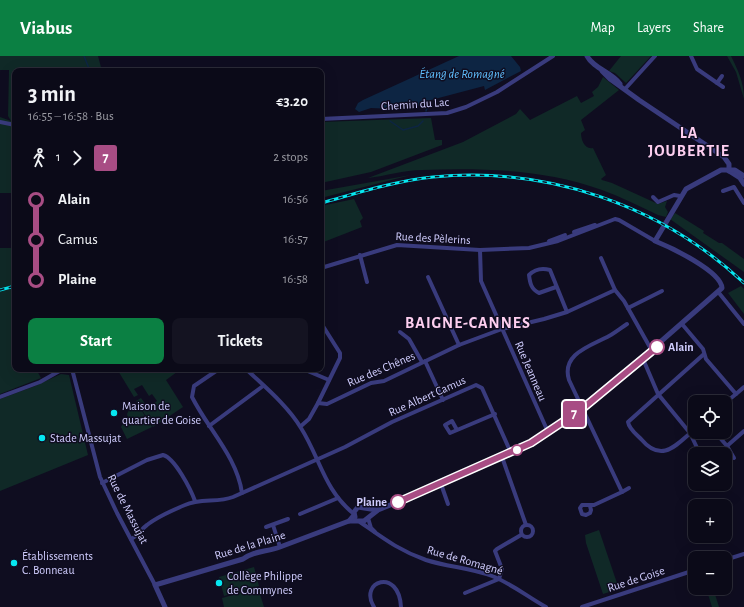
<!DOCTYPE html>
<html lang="en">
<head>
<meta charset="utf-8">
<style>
  :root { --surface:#0b0a18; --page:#141321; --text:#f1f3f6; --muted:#9a9aa2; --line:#2b2b37; --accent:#0b8043 }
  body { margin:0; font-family:"Alegreya Sans",sans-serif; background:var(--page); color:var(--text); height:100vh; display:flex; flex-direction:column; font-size:15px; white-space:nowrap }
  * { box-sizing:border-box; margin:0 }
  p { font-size:13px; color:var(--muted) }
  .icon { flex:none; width:22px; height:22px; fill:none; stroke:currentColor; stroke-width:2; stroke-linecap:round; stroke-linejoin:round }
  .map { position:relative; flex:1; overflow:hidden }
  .details { position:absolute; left:12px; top:12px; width:312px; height:304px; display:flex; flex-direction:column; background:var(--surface); border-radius:8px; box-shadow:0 4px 16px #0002,0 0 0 1px var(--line) }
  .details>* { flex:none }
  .badge { padding:0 8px; border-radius:3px; font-size:14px; line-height:26px }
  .tools { position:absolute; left:688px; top:339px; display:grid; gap:8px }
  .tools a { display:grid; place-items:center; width:44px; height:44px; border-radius:8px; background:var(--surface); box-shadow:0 4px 16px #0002,0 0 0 1px var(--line); font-size:20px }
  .map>.badge { position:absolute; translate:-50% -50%; box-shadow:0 0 0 2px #fff }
  .legs { display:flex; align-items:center; gap:6px; height:44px; padding:0 16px; font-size:13px }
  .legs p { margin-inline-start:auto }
  .overview { display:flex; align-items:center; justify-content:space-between; height:68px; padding:0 16px }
  h1 { font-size:22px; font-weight:700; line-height:30px }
  .action { display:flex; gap:8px; margin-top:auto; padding:8px 16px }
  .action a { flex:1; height:46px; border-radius:8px; background:var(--accent); color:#fff; font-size:16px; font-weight:700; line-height:46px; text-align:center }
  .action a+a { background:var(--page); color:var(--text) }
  ul { padding:0 16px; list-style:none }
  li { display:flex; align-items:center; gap:14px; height:40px; font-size:15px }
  li i { display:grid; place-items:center; width:6px; height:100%; margin:0 5px; background:currentColor }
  li i::after { content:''; width:10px; height:10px; margin:-5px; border:3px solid; border-radius:50%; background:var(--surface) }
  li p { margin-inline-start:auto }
  li:first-child i { background:linear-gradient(#0000 50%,currentColor 0) }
  li:last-child i { background:linear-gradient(currentColor 50%,#0000 0) }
  header { display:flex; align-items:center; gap:24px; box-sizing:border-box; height:56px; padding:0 20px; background:var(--accent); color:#fff }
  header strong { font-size:19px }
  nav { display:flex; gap:22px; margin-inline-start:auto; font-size:14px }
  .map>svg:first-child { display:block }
  .green { fill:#102927 }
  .water { fill:#0d2543 }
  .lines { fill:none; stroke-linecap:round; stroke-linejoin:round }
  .stream { stroke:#0d2543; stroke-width:1.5 }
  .minor { stroke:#393b7d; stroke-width:4 }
  .tertiary { stroke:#393b7d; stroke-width:5 }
  .rail-casing { stroke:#06e7f0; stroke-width:3 }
  .rail { stroke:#0f0d20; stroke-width:1.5; stroke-dasharray:4.5; stroke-linecap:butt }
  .line-1-casing { stroke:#fff; stroke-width:9 }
  .line-1 { stroke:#a84d84; stroke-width:6 }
  .stop-1-dot { fill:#fff; stroke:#a84d84; stroke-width:2 }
  .poi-dot { fill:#06e7f0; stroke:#0f0d20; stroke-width:1.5 }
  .labels { text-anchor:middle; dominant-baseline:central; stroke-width:3; stroke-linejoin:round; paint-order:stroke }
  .street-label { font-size:12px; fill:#d0cdfe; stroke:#0f0d20 }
  .stop-label { font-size:12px; font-weight:bold; fill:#d0cdfe; stroke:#0f0d20; text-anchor:start }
  .poi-label { font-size:12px; fill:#d0cdfe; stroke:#0f0d20; text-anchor:start }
  .water-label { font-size:13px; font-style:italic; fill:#5ebcfb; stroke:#0f0d20 }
  .district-label { font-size:16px; font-weight:bold; letter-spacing:1px; fill:#fecff0; stroke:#0f0d20 }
</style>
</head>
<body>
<header>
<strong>Viabus</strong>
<nav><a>Map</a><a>Layers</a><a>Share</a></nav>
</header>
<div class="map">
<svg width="744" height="551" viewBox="0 0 744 551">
  <rect width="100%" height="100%" fill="#0f0d20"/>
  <g class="green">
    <path d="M0,0H98L102,15H15V137H0V61L11,65L8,60L9,14H0Z"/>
    <path d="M621,0H651L626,27L615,17L609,15Z"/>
    <path d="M727,0H731C738,14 744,27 744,43L736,16Z"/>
    <path d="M603,21L619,34L581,64L585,74L581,77C581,84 585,94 593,92L606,119L601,123L602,124L612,127L658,148L667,145L665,151L668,156L666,161L658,159C639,150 621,141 602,134C545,113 482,112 422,114C404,114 386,120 368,122L463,86L516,58L520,53L530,64L577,40L581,47L594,40L592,36L598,31Z"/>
    <path d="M431,62L435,84H442V89L371,116L321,127V66Z"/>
    <path d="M411,119L321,142V135Z"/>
    <path d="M354,143L363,162L360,165L362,171L321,187V150Z"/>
    <path d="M675,157L704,175L703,177L719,187H722L744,203V216L670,163Z"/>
    <path d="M0,192H15V313H36L41,322L0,338Z"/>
    <path d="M741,230L744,233V258L728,237Z"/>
    <path d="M117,313H181L166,324L183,351L153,371L136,345L141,342L148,352L157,345L152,338L149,340L142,329L134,333L138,339L134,341Z"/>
    <path d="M61,318L69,319L88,399L0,435V343L35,330Z"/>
    <path d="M134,352H140L152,371L127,383L121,371L125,363L128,362L127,358L129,354L133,355Z"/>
    <path d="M599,474L619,533L603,538L586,487L585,479Z"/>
    <path d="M254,511L259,530L224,540L219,521Z"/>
    <path d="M258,532L264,551H224L222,542Z"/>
    <path d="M706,532H713L719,551H712Z"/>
  </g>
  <path class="water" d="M459,0H511L520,11L521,15L485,34L484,30L431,44V48L394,53L371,52L359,56L355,53L358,47L363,44Z"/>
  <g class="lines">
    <g class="stream">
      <path d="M84,0L90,15"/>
      <path d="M426,55L428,49"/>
      <path d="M390,65L403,74L418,70L423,65"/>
    </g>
    <g class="minor">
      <path d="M691,0L697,13L723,31"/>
      <path d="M717,27L722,20"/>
      <path d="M625,33L655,0"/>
      <path d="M321,63L447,57L466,51L497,36L553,0"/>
      <path d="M0,66L15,69"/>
      <path d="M723,135L734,131L744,147"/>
      <path d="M653,141L658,146L674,139L680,140"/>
      <path d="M574,176L595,169"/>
      <path d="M549,185L565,179"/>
      <path d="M480,194L481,225L548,376"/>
      <path d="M360,199L367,226"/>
      <path d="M321,212L397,189L480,194L529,192L558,185L615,163L619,164L655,185"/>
      <path d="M428,221L459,289"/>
      <path d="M556,231L539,237C531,233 530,227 529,219C535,213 543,212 550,214L567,256"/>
      <path d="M615,234L624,245L652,295"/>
      <path d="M719,237L744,268"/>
      <path d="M628,252L662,235"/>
      <path d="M682,268L703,293L706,303L736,338L744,331"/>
      <path d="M400,276L409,283L422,306"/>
      <path d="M643,303L658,338L690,377L700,398"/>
      <path d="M425,305L443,344"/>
      <path d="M72,313L100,421L117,457L155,529"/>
      <path d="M219,313L194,330L192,341C208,373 237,401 242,437"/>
      <path d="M246,313C265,331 288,350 301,372C320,402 324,434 354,458"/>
      <path d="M303,313L329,324"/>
      <path d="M0,341L40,326L63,313"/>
      <path d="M318,347L340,302V297L321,267"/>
      <path d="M725,347L736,338"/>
      <path d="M209,370L263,330"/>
      <path d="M301,370L309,363L318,347L327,348L371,327L384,325L459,289L502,273L544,263L567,256L615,234L601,202"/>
      <path d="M695,373C676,389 662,408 641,383C636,378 629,373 628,366L704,298"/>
      <path d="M457,374L452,365L445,369L450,377L495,358"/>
      <path d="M715,376L727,390L744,375"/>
      <path d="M727,390L734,402"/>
      <path d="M502,401L526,469"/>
      <path d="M102,427L147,404L163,399C175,402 191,434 195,445"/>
      <path d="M441,428L448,448"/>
      <path d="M622,436L629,432"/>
      <path d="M590,450L591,454L590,457L586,459L582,458L580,452L582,449H594L622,436L569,324C561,298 590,290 609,280C615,277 621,272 627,268"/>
      <path d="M300,458L338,442"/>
      <path d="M368,462L371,472L375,476"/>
      <path d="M360,466C383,482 398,494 426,504C448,511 471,512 492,520C512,528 528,541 546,551"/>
      <circle cx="527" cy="475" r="6"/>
      <path d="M273,469L280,491"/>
      <path d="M266,471L288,463"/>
      <path d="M131,483C138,480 140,474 147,469C157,461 173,454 185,449C200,442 218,447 233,441L345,391L392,366L476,329L482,332L511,397"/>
      <path d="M725,504L744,498"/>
      <path d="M465,537L499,523L502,513L495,495L497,493L521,479"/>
      <path d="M374,551C358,525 399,511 401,551"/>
      <path d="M582,551L695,514"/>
    </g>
    <g class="tertiary">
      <path d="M587,0C594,13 612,16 620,28"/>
      <path d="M602,15L610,23L639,44L724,101L729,108V115"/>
      <path d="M729,115L740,122L744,128"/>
      <path d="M355,461L354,456L358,451L377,454"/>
      <path d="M349,465H364L378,454L441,428L531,387L582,353L610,330L722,232C721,215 670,191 655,185L686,133L721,114H735L744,120"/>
      <path d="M165,551L155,529L243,503C255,494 267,496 280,491L349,465L354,459"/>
    </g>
    <defs>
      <g id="rail">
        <path d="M321,147C358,137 395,125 433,121C547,110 661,149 744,227"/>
        <path d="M0,234L15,230"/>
      </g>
    </defs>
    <use href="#rail" class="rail-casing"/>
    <use href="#rail" class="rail"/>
  </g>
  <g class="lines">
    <defs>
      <path id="line-1" d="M398,446L531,387L582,353L657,291"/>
    </defs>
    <use href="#line-1" class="line-1-casing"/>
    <use href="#line-1" class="line-1"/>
  </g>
  <g class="stop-1-dot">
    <circle cx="657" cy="291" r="7"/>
    <circle cx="517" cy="394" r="5"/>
    <circle cx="398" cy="446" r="7"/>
  </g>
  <g class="poi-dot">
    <circle cx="114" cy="357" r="4"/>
    <circle cx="42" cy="382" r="4"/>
    <circle cx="14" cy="507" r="4"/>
    <circle cx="219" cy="527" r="4"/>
  </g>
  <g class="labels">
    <g class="street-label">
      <text transform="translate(415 48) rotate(-4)">Chemin du Lac</text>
      <text transform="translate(433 182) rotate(3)">Rue des Pèlerins</text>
      <text transform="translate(381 313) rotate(-23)">Rue des Chênes</text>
      <text transform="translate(531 315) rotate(67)">Rue Jeanneau</text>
      <text transform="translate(427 340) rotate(-24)">Rue Albert Camus</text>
      <text transform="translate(128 453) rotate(63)">Rue de Massujat</text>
      <text transform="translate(250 489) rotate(-17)">Rue de la Plaine</text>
      <text transform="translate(465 504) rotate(16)">Rue de Romagné</text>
      <text transform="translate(636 523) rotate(-18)">Rue de Goise</text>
    </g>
    <g class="stop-label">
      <text x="668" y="291">Alain</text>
      <text x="387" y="446" text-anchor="end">Plaine</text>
    </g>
    <g class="poi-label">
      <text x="122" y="350">Maison de<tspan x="122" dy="14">quartier de Goise</tspan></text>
      <text x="50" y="382">Stade Massujat</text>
      <text x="22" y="500">Établissements<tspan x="22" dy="14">C. Bonneau</tspan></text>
      <text x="227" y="520">Collège Philippe<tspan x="227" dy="14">de Commynes</tspan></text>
    </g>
    <g class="water-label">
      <text x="462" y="18">Étang de Romagné</text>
    </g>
    <g class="district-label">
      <text x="689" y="77">LA<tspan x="689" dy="18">JOUBERTIE</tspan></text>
      <text x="468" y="267">BAIGNE-CANNES</text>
    </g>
  </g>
</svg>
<div class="tools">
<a><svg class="icon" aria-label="locate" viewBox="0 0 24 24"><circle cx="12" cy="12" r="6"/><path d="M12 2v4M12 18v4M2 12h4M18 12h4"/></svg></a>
<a><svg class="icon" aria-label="layers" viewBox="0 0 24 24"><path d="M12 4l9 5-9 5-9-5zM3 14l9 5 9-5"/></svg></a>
<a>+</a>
<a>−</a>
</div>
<b class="badge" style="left:574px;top:358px;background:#a84d84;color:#fff">7</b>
<section class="details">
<div class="overview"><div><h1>3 min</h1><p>16:55 – 16:58 · Bus</p></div><b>€3.20</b></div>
<div class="legs"><svg class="icon" aria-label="walk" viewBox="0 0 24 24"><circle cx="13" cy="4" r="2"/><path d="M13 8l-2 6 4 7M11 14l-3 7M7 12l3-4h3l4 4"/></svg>1<svg class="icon" aria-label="forward" viewBox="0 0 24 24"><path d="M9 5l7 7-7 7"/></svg><b class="badge" style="background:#a84d84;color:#fff">7</b><p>2 stops</p></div>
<ul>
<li><i style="color:#a84d84"></i><b>Alain</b><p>16:56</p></li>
<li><i style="color:#a84d84"></i><span>Camus</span><p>16:57</p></li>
<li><i style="color:#a84d84"></i><b>Plaine</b><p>16:58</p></li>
</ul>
<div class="action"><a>Start</a><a>Tickets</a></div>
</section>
</div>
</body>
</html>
